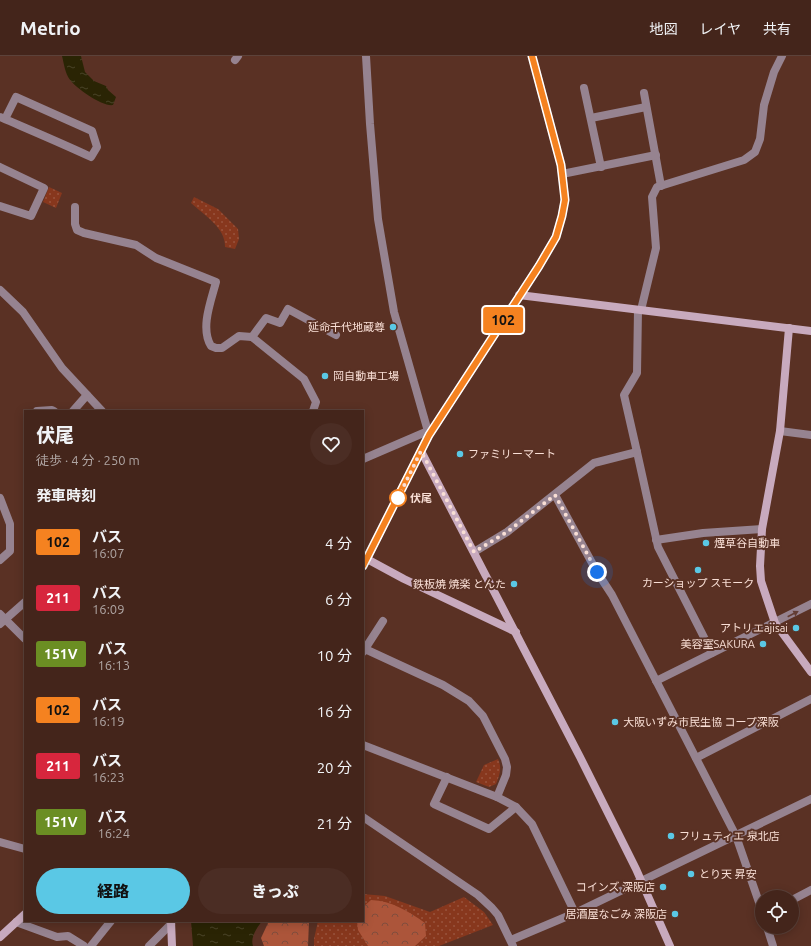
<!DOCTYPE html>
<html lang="ja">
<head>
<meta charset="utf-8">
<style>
  :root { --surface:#44251b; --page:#4b2d24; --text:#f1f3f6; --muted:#afa5a3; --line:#5c423a; --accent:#5ac8e5 }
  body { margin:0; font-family:Ubuntu,"Noto Sans JP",sans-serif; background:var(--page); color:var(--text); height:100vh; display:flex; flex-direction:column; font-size:15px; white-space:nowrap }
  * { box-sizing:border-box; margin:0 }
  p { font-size:13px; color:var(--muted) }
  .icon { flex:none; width:22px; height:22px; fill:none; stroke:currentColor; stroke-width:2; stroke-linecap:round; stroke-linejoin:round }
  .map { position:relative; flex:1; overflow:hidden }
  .drawer { position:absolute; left:24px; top:354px; width:340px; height:512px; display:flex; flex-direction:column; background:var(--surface); border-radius:0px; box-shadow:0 2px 10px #0003,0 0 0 1px var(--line) }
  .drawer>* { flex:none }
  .badge { padding:0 8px; border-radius:3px; font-size:14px; line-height:26px }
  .fabs { position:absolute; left:755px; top:834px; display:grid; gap:8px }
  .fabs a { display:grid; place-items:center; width:44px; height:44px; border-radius:50%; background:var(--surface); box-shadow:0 2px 10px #0003,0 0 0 1px var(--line); font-size:20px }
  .you { position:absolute; width:20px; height:20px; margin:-10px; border:3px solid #fff; border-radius:50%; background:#1a73e8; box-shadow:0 0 0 6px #1a73e833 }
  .map>.badge { position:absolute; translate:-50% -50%; box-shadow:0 0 0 2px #fff }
  h2 { padding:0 12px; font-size:15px; line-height:36px }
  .round { display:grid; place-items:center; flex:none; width:42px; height:42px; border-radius:21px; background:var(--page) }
  .summary { display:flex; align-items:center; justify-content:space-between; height:68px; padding:0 12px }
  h1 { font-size:19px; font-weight:800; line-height:30px }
  .action { display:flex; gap:8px; margin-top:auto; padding:8px 12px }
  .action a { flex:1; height:46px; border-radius:24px; background:var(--accent); color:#111; font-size:16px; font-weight:800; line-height:46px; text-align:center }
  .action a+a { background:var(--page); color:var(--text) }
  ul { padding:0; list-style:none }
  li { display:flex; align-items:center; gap:12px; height:56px; padding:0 12px }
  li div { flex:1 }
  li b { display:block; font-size:15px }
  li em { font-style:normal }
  li .badge { min-width:44px; font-weight:700; text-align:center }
  header { display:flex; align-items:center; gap:24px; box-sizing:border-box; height:56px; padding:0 20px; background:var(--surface); border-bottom:1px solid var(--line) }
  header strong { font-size:19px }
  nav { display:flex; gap:22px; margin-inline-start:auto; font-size:14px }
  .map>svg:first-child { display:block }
  .green { fill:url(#green-dots) }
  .forest { fill:url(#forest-crowns) }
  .water { fill:url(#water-ripples) }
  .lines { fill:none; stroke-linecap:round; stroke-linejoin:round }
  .street { stroke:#968390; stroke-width:8 }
  .secondary { stroke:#c8aabe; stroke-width:8 }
  .oneway { fill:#633d34 }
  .line-casing { stroke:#fff; stroke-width:9 }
  .line { stroke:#f58220; stroke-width:6 }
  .walk { stroke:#f9dfd6; stroke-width:4; stroke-dasharray:0 7.2 }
  .poi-dot { fill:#5ac8e5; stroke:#5a3124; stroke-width:1.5 }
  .stop-dot { fill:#fff; stroke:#f58220; stroke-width:2 }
  .labels { text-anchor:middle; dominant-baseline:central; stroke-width:4; stroke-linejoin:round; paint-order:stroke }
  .poi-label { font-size:11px; fill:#f9dfd6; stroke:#5a3124; text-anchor:end }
  .stop-label { font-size:11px; font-weight:bold; fill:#f9dfd6; stroke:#5a3124; text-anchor:start }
</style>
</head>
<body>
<header>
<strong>Metrio</strong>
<nav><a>地図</a><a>レイヤ</a><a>共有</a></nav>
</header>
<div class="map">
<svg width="811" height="890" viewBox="0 0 811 890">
  <defs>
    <pattern id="green-dots" width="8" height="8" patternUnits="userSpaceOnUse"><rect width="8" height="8" fill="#87371d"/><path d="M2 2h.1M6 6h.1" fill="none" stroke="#99543d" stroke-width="1.8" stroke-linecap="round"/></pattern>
    <pattern id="forest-crowns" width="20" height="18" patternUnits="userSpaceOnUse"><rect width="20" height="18" fill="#ac553a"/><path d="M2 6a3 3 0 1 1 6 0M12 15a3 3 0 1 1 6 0" fill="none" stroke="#804d3d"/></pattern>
    <pattern id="water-ripples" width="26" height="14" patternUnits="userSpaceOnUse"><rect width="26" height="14" fill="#2a2404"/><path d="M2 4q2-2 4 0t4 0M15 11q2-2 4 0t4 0" fill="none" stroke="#4a4328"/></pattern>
  </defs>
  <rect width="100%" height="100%" fill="#5a3124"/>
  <g class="green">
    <path d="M49,131L62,137L56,152L43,146Z"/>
    <path d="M194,141L218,153L238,173L239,183L235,193L225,191C226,172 204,159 191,147Z"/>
    <path d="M498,703C502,712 500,718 496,728L489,731L476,726L484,709Z"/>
    <path d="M363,838L385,840L430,856L464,841L484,856L493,869L439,890H314V883L318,865H363Z"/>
  </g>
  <g class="forest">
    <path d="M371,844C392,845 408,855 425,867L426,880L415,890H368L358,874L357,865H363V851Z"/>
    <path d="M269,865H309L308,890H264L261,882Z"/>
  </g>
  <g class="water">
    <path d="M62,0H81L85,16L94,25L106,30L108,34L116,41L113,49C103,51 77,33 70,24C65,17 64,8 62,0Z"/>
    <path d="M191,865H262C257,872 250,881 253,890H193Z"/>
  </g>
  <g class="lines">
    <g class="street">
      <path d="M366,0L370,68L378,163L394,256L429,379"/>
      <path d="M235,4L238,0"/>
      <path d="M584,32L601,111"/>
      <path d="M644,37L661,130"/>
      <path d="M0,61C30,74 61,87 91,101L97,91L92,75L16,41L5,63"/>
      <path d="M591,62L646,51"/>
      <path d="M0,111L44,132L31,160L0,150"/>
      <path d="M562,118L656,99"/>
      <path d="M75,151V168L77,174L84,177L136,189L156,202L216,226C211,245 200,272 211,290L216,292H222L239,280L252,281L304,323L316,346L313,355"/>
      <path d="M0,234L23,256L62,312L102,355"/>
      <path d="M641,254L656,192L652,141L657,131L744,104L755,96L760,83L764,49L774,16L782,0"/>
      <path d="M252,281L266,262L280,267L288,253L336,279"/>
      <path d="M37,355L52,354L54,355"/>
      <path d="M73,355L87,339"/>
      <path d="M780,375L811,379"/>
      <path d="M637,396L658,491L712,597"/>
      <path d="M363,403L428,375"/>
      <path d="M555,439L597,516L612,539L736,780L762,855"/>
      <path d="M0,442L10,468V495L0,504"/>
      <path d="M656,484L703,477L762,473"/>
      <path d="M474,496L507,476L594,407L637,396L624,339L637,317L638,254"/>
      <path d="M0,558L25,583"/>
      <path d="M0,568L25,546"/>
      <path d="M365,593L443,629L469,645L483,660L505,703L507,711L506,719L497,741"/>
      <path d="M363,596L383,565"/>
      <path d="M656,625L811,548"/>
      <path d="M363,689L497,741L516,751L532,768L575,857"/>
      <path d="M696,702L811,643"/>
      <path d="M447,721L434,748L489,773L516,751"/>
      <path d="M363,761L478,839L492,852L498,859L513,890"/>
      <path d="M0,786L25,793"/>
      <path d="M792,844L811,834"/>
      <path d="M16,866L57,881L68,880L84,890"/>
      <path d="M767,871L773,890"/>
      <path d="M511,884L575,857L811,743"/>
      <path d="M91,890L111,865"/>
      <path d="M149,890L171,868"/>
    </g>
    <g class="secondary">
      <path d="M519,239L811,275"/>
      <path d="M789,272L780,375L762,473L760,510L761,525L775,567L811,616"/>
      <path d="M421,395L580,701L636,813L670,890"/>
      <path d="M367,503L404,523L516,576"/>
      <path d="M363,510L429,379L539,210L556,181L562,160L565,143L561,109L532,0"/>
      <path d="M171,865L172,890"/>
      <path d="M0,881L25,858"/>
    </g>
  </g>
  <defs><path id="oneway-solid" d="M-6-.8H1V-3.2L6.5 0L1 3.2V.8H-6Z"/></defs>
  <use class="oneway" href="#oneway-solid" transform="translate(793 558) rotate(-27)"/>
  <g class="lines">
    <defs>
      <path id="line" d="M363,510L429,379L539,210L556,181L562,160L565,144L561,109L532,0"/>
    </defs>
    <use href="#line" class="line-casing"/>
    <use href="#line" class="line"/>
    <path class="walk" d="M398,442L421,395L474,496L507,476L555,439L597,516"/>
  </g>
  <g class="poi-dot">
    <circle cx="393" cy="271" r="4"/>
    <circle cx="325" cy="320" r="4"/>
    <circle cx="460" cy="398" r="4"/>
    <circle cx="706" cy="487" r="4"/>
    <circle cx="698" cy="514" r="4"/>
    <circle cx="514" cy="528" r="4"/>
    <circle cx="796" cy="572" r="4"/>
    <circle cx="763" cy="588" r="4"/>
    <circle cx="615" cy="666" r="4"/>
    <circle cx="671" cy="780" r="4"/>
    <circle cx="691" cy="818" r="4"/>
    <circle cx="663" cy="831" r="4"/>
    <circle cx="675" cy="858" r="4"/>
  </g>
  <circle class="stop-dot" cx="398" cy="442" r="8"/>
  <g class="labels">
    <g class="poi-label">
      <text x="385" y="271">延命千代地蔵尊</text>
      <text x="333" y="320" text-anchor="start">岡自動車工場</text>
      <text x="468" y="398" text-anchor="start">ファミリーマート</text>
      <text x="714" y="487" text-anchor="start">煙草谷自動車</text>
      <text x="698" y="527" text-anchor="middle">カーショップ スモーク</text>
      <text x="506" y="528">鉄板焼 焼楽 とんた</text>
      <text x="788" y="572">アトリエajisai</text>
      <text x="755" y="588">美容室SAKURA</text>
      <text x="623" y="666" text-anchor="start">大阪いずみ市民生協 コープ深阪</text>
      <text x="679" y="780" text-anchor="start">フリュティエ 泉北店</text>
      <text x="699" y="818" text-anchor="start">とり天 昇安</text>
      <text x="655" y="831">コインズ 深阪店</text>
      <text x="667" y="858">居酒屋なごみ 深阪店</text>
    </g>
    <g class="stop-label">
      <text x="410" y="442">伏尾</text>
    </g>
  </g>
</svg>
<div class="fabs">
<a><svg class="icon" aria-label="locate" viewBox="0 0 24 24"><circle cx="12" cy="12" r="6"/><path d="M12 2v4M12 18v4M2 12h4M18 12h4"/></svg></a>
</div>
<div class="you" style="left:597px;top:516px"></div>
<b class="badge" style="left:503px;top:264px;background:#f58220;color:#111">102</b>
<section class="drawer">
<div class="summary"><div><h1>伏尾</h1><p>徒歩 · 4 分 · 250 m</p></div><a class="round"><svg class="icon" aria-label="heart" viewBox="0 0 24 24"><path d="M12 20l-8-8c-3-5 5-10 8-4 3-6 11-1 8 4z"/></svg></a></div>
<h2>発車時刻</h2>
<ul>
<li><span class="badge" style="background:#f58220;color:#111">102</span><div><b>バス</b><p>16:07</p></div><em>4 分</em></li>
<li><span class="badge" style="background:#d7263d;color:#fff">211</span><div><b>バス</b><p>16:09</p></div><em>6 分</em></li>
<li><span class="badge" style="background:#6b8e23;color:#fff">151V</span><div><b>バス</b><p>16:13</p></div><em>10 分</em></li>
<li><span class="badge" style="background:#f58220;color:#111">102</span><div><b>バス</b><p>16:19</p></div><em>16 分</em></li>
<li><span class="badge" style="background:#d7263d;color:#fff">211</span><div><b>バス</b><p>16:23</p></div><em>20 分</em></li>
<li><span class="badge" style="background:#6b8e23;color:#fff">151V</span><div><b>バス</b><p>16:24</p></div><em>21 分</em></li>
</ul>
<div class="action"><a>経路</a><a>きっぷ</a></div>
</section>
</div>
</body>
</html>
